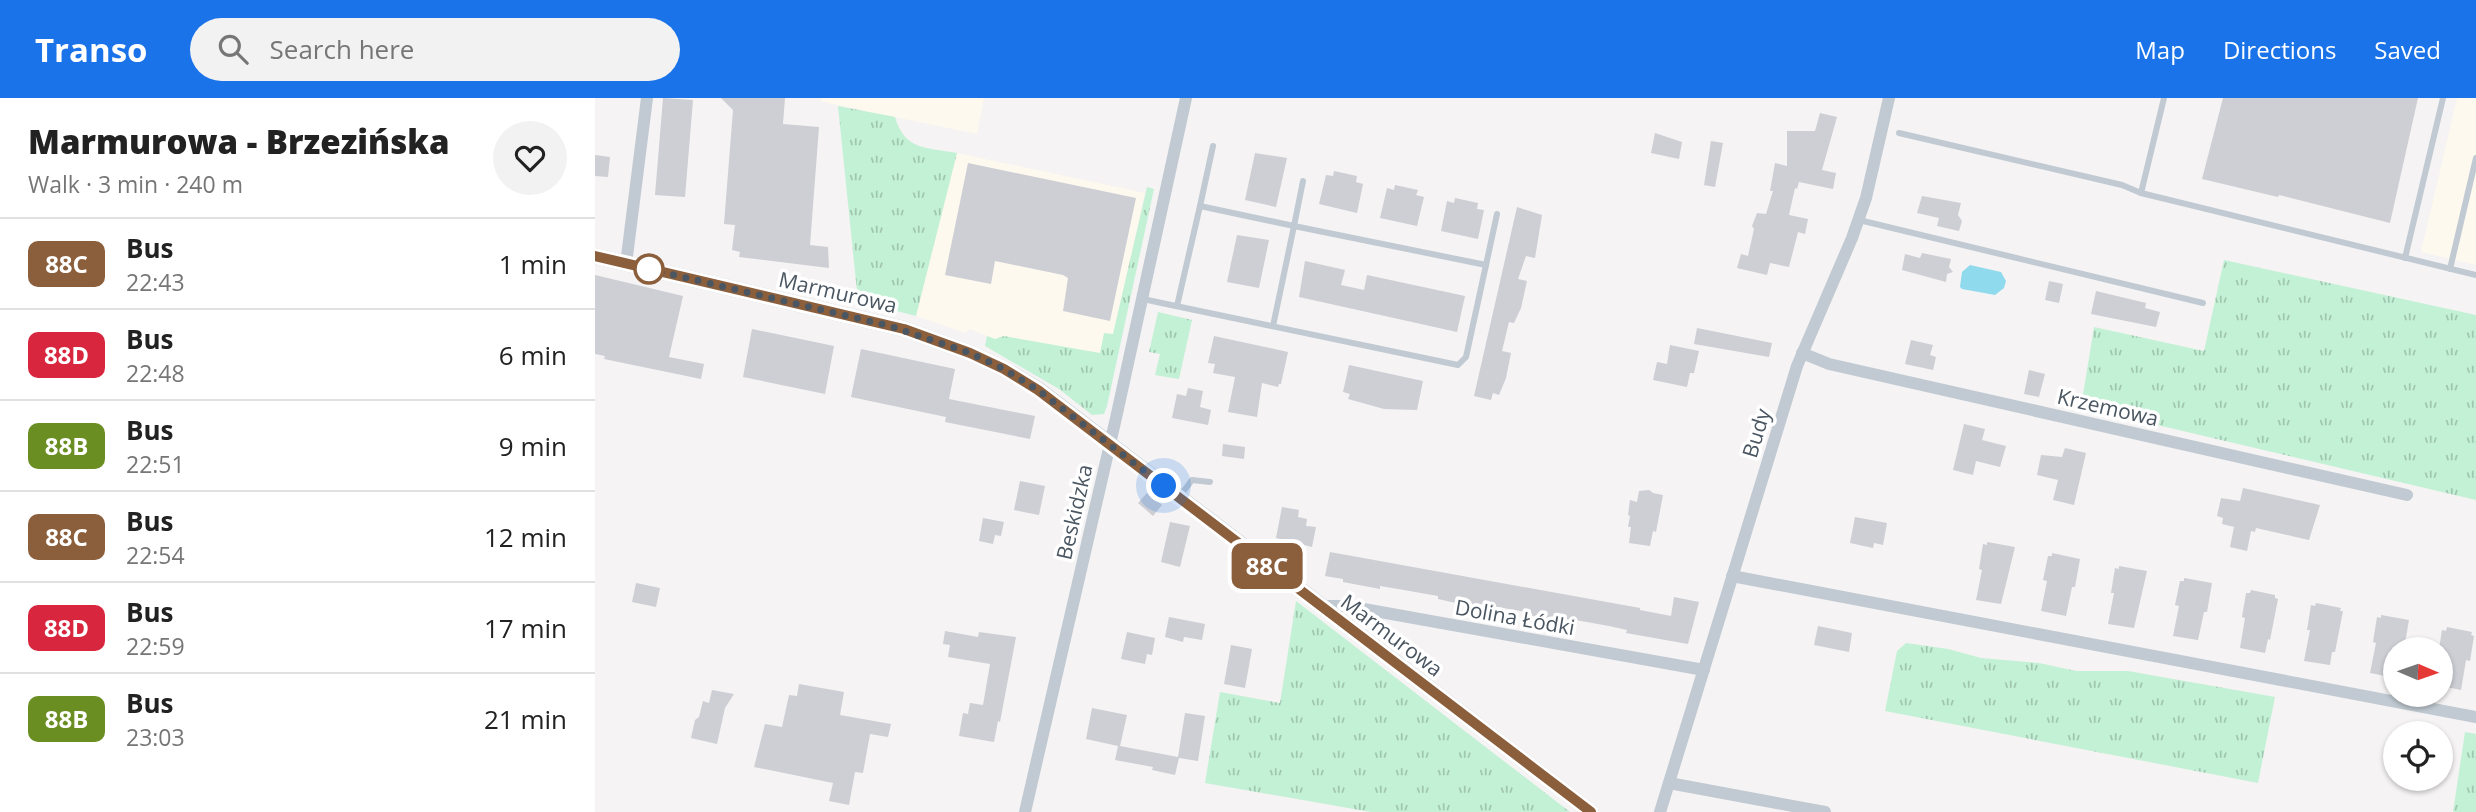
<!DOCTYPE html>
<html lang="en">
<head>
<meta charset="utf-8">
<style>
  :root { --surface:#fff; --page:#f2f2f2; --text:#222; --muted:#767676; --line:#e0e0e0; --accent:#1a73e8 }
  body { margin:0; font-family:"Open Sans",sans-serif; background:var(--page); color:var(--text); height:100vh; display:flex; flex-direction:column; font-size:26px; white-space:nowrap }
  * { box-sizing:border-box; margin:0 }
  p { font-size:23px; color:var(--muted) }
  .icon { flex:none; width:38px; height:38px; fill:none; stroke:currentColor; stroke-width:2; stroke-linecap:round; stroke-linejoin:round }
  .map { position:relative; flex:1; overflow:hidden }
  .details { display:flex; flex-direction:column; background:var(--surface); width:595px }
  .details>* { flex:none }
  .badge { padding:0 14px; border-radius:10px; font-size:24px; line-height:46px }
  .needle { width:46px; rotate:92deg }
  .buttons { position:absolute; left:1788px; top:539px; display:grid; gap:14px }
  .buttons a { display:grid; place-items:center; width:70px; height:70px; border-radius:50%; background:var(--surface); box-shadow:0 2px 5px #0004; font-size:35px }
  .you { position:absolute; width:35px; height:35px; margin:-18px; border:5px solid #fff; border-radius:50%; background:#1a73e8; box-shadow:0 0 0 10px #1a73e833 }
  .map>.badge { position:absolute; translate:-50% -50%; box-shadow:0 0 0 4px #fff }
  .round { display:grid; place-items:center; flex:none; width:74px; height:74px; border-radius:37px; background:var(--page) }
  .head { display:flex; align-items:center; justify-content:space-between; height:119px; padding:0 28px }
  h1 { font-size:33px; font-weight:800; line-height:52px }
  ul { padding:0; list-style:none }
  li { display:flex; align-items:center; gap:21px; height:91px; padding:0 28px; border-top:2px solid var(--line) }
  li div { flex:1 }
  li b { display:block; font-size:26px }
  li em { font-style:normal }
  li .badge { min-width:77px; font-weight:700; text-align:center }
  header { display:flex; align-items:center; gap:42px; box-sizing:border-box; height:98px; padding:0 35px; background:var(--accent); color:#fff }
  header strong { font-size:33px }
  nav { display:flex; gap:38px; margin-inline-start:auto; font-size:24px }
  .search { width:490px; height:63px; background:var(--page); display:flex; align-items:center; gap:18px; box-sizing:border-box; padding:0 24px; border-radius:38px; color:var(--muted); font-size:26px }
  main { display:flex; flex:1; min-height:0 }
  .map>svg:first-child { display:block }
  .commercial { fill:#fdf9ef }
  .grass { fill:url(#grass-tufts) }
  .water { fill:#90daee }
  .building { fill:#cdcfd5 }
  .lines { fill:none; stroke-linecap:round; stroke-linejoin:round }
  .service { stroke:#c1cad2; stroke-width:6 }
  .minor { stroke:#c1cad2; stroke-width:12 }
  .tertiary { stroke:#c1cad2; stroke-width:16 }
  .line-casing { stroke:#fff; stroke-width:16 }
  .line { stroke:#8b5e3c; stroke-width:10 }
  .walk { stroke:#4a5661; stroke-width:7; stroke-dasharray:0 12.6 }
  .stop-dot { fill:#fff; stroke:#8b5e3c; stroke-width:3.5 }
  .labels { text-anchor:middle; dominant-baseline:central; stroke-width:7; stroke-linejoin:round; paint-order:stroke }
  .street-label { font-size:21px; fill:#4a5661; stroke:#fff }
</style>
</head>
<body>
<header>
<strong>Transo</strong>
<div class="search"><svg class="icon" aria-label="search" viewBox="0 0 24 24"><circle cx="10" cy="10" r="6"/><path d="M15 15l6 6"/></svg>Search here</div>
<nav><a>Map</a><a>Directions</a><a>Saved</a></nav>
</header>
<main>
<section class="details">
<div class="head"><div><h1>Marmurowa - Brzezińska</h1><p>Walk · 3 min · 240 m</p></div><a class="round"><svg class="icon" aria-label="heart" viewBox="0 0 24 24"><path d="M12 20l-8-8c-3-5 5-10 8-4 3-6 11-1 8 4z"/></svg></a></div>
<ul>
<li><span class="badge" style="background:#8b5e3c;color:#fff">88C</span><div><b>Bus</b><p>22:43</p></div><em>1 min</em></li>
<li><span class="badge" style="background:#d7263d;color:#fff">88D</span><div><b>Bus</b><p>22:48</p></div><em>6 min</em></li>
<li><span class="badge" style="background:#6b8e23;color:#fff">88B</span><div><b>Bus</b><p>22:51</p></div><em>9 min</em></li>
<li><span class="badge" style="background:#8b5e3c;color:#fff">88C</span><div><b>Bus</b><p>22:54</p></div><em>12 min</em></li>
<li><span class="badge" style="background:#d7263d;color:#fff">88D</span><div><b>Bus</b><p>22:59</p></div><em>17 min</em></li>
<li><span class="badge" style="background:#6b8e23;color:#fff">88B</span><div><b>Bus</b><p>23:03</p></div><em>21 min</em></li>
</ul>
</section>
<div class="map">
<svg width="1881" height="714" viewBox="0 0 1881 714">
  <defs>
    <pattern id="grass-tufts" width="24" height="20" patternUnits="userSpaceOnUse" patternTransform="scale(1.75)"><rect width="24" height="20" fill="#c3f1d5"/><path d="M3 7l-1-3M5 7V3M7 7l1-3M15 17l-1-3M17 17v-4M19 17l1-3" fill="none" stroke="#a0c6b0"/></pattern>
  </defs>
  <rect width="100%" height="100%" fill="#f5f3f3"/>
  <g class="commercial">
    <path d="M226,0H389L382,36L237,6L226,3Z"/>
    <path d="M1862,0H1881V167L1826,154Z"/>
    <path d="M362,55L550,95L503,302L392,244V238L375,231L370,235L321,218Z"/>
  </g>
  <g class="grass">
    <path d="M243,8L300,19C310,53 331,49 362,55L321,218L263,203Z"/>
    <path d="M552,89L559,91L512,308L509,316L497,317L464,291L390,248L392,238L400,241L409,238L505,255L509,235L518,236Z"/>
    <path d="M1629,162L1881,217V402L1486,309L1499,229L1609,253Z"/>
    <path d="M563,214L597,222L584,281L560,277L565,256L554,254Z"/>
    <path d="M701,503L975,714H776L610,685L625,594L685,605Z"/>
    <path d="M1311,545L1353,551L1386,560L1444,565L1481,573H1533L1680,599L1663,685L1290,613L1302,553Z"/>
    <path d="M1870,634L1881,636V714H1858Z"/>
  </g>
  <path class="water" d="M1375,167L1406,174L1411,183L1409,190L1400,197L1367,191L1365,189L1367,174Z"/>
  <g class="building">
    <path d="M68,0L98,2L90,99L60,97Z"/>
    <path d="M126,0H190L188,26L224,29L215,147L233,149L234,170L144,159L145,154L137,152L140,127L129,126L138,12Z"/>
    <path d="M1628,0H1823L1795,125L1684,97L1683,99L1607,81Z"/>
    <path d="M1225,15L1242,19L1227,72L1241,75L1238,91L1204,84L1202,91L1200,90L1194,117L1213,121L1210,136L1203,134L1194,169L1175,165L1172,177L1142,170L1146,156L1153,158L1159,131L1157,128L1162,115L1171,116L1178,93H1175L1180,65L1192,68V33H1220Z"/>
    <path d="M1060,35L1087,44L1084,61L1056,55Z"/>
    <path d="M1116,43L1128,45L1120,89L1109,87Z"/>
    <path d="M660,55L692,60L681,109L650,102Z"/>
    <path d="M0,57L15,59L13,79L0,78Z"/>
    <path d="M373,65L541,100L515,223L468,213L473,180L468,177L400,163L396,186L350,177Z"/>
    <path d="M739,73L762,78L761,84L768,86L762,115L724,106L731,77L738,78Z"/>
    <path d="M800,87L823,92L821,97L829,99L822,128L785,120L792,90L799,92Z"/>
    <path d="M1327,98L1366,105L1363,117L1367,123L1364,133L1342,128L1344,120L1322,115Z"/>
    <path d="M860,100L883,105L882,111L889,112L883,141L846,133L852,103L859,105Z"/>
    <path d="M922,109L947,117L940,160L931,158L923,181L932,183L926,210L919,225L914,224L907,253L916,255L911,280L904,297L898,295L896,302L879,298Z"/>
    <path d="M642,137L674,142L664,190L632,184Z"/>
    <path d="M1327,155L1356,161L1354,169L1358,174L1352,176L1351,184L1307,172L1310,156L1325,160Z"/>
    <path d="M710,163L750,172L746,187L769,192L772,177L870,198L862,234L704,199Z"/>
    <path d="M0,177L88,198L74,259L109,266L106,281L9,261L10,258L0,256Z"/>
    <path d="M1454,183L1468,186L1464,205L1450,202Z"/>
    <path d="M1501,193L1551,205L1550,210L1565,214L1561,229L1496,216Z"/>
    <path d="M1102,230L1177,245L1174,259L1099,246Z"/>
    <path d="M157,231L239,248L230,296L148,279Z"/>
    <path d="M619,238L693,254L686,286H684L683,289L667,285L662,319L633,314L640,279L618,275L620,266L613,265Z"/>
    <path d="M1316,242L1338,247L1335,257L1341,259L1338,272L1310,266Z"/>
    <path d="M1075,247L1104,253L1099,275H1095L1092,289L1058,282L1062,264L1072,266Z"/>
    <path d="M266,251L360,271L354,301L440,318L435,341L350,324L351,319L256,299Z"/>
    <path d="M754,267L828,283L822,312L789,311L753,301L755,296L748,294Z"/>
    <path d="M1434,272L1450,276L1444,299L1429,296Z"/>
    <path d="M593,290L608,293L605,309L616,312L613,327L577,320L582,296L591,298Z"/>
    <path d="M1369,326L1390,331L1387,342L1411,348L1405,369L1381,363L1378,377L1358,372Z"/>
    <path d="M628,346L650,349L649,361L627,358Z"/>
    <path d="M1470,350L1491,355L1479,407L1458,402L1463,382L1442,377L1446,357L1467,359Z"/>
    <path d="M425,383L450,388L444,417L419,412Z"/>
    <path d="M1648,390L1725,407L1714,442L1661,430L1660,434L1656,433L1652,453L1635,449L1639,429L1627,426L1628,420L1622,418L1626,400L1645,403Z"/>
    <path d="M1054,392L1058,395L1068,397L1061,434L1058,433L1055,448L1034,445L1036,429H1033L1035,418L1033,417L1035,402L1042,404L1044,393Z"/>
    <path d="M552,395L567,407L558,418L543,405Z"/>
    <path d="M687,409L704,412L703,419L712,421L711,428L721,429L717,449L681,440Z"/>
    <path d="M1260,419L1292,425L1288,447L1279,445L1278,450L1255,445Z"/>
    <path d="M388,420L409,424L406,438L400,437L398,446L384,443Z"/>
    <path d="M575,424L595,428L585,469L566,464Z"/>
    <path d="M1392,444L1420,449L1406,506L1381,502L1387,472L1384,471L1388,446L1392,447Z"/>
    <path d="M735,454L1045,510V512L1076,518L1079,499L1104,504L1093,546L1031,535L1032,532L1014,528L975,521V524L937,518V515L880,505L879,508L861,505L843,501V498L803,491L785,488V491L748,484V481L730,478Z"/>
    <path d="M1457,455L1485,461L1480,489H1477L1471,518L1446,513L1452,483L1448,482L1453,458H1457Z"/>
    <path d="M1524,468L1552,473L1539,530L1513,526L1519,495H1516L1520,470L1524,471Z"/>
    <path d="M1589,480L1617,485L1612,514H1609L1603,542L1578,538L1584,508L1580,507L1585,483H1589Z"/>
    <path d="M41,485L65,490L61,509L37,504Z"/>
    <path d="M1656,492L1680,497V500L1683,501L1675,542L1673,541L1670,555L1645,550L1650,520L1647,519L1651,495H1655Z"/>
    <path d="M1721,505L1746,510L1745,513H1748L1740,554H1737L1735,567L1709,563L1715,532H1712L1716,507L1720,508Z"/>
    <path d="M1786,517L1814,522L1809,551L1801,550V580L1775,575L1781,545L1778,544L1782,519L1786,520Z"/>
    <path d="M574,519L610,526L607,542L589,539L588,544L570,539Z"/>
    <path d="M1223,528L1257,535L1254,554L1219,547Z"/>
    <path d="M1852,529L1877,534L1876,537L1879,538L1875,563L1871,562L1866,592L1846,588V551H1844L1847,532L1851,533Z"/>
    <path d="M350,533L383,539L384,534L421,539L405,624L403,623L399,644L364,638L368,615L373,616L375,605L388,607L395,566L353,559L355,547L348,546Z"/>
    <path d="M532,534L560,540L557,557L552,556L550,566L526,561Z"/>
    <path d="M636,547L657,551L650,590L629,586Z"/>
    <path d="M204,586L249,594L245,617L296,626L293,639L275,636L268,675L260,674L254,707L234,703L238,685L159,669L170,626L187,629L194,597L202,598Z"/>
    <path d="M117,592L139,596L130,610L122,646L96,640L100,622L104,619L108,603L114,605Z"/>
    <path d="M497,610L532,617L525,648L583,659L590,615L610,618L603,663L584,660L580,677L557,672L558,669L520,662L523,648L491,641Z"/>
  </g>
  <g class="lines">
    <g class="service">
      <path d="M1569,0L1546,95L1881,177"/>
      <path d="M1304,35L1527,87L1546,95"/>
      <path d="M605,108L618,48"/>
      <path d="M1264,122L1608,205"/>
      <path d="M1810,160L1848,0"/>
      <path d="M891,167L902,116"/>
      <path d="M1855,171L1881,60"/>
      <path d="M548,201L576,207L863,267L871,259L891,167L699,128L678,228"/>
      <path d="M582,208L605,108L699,128L708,83"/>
      <path d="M585,398L597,382L615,384"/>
    </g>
    <g class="minor">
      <path d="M31,166L52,0"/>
      <path d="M1207,255L1234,266L1812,397"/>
      <path d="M1137,478L1881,619"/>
      <path d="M725,508H752L1109,572"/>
      <path d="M1074,685L1230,714"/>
      <path d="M430,714L521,320L591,0"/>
      <path d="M1065,714L1202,268L1257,140L1271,100L1294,0"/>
    </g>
    <path class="tertiary" d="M0,158L309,231L375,255L409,271L444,292L996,714"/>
  </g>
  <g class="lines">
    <defs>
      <path id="line" d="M0,158L309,231L375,255L409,271L443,292L996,714"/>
    </defs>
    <use href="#line" class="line-casing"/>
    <use href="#line" class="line"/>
    <path class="walk" d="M54,171L295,228L375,255L409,271L443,292L569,388"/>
  </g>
  <circle class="stop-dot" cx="54" cy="171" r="14"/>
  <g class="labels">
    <g class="street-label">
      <text transform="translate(243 194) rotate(13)">Marmurowa</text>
      <text transform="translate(1513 309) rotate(13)">Krzemowa</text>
      <text transform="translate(1161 335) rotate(-73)">Budy</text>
      <text transform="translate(479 414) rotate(-77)">Beskidzka</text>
      <text transform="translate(920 519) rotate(10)">Dolina Łódki</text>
      <text transform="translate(797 537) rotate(37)">Marmurowa</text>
    </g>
  </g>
</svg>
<div class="buttons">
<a><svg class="needle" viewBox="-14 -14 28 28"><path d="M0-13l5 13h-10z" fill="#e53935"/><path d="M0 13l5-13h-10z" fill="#767676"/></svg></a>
<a><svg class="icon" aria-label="locate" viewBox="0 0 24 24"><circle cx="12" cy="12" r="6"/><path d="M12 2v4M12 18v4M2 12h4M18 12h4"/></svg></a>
</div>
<div class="you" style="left:569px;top:388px"></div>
<b class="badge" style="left:672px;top:468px;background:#8b5e3c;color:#fff">88C</b>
</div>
</main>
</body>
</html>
